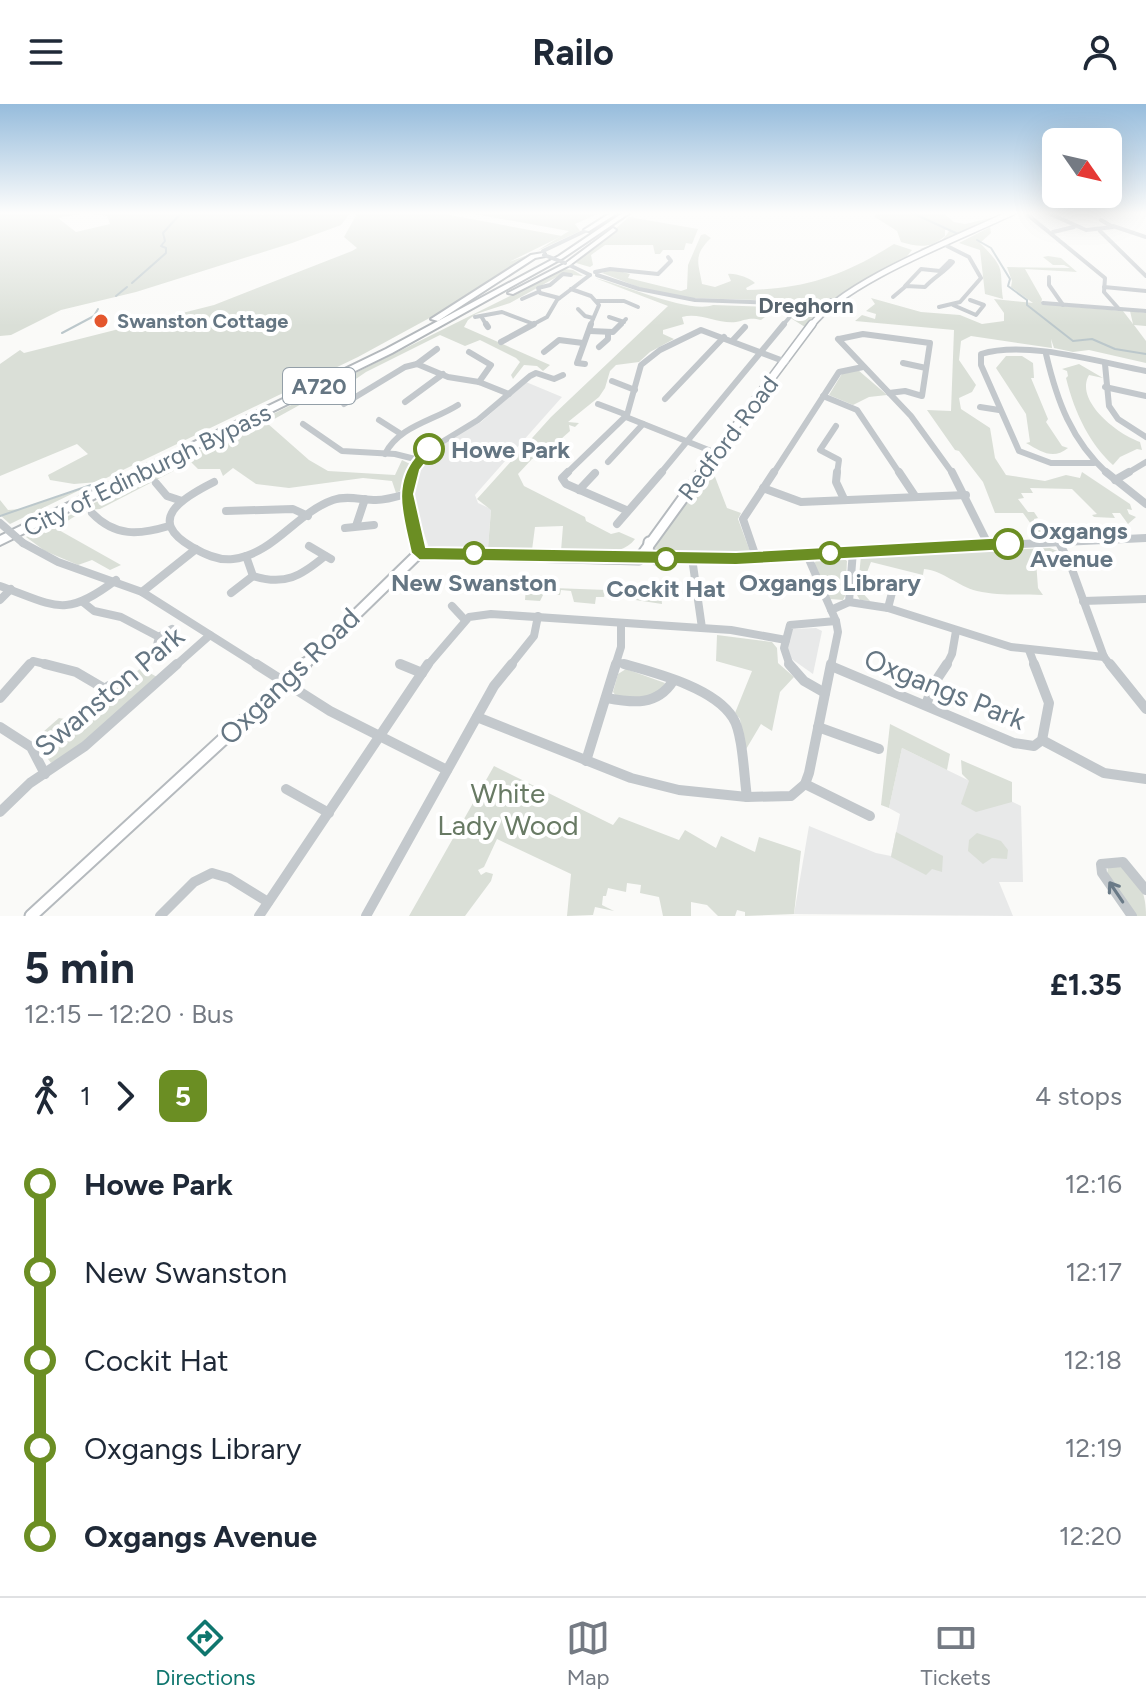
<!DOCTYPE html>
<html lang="en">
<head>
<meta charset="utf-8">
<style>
  :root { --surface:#fff; --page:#f2f2f3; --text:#1f2937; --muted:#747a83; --line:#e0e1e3; --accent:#0f766e }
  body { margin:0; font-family:Figtree,sans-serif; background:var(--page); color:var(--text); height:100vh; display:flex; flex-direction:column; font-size:30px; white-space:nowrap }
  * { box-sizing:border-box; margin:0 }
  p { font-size:26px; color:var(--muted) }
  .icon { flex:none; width:44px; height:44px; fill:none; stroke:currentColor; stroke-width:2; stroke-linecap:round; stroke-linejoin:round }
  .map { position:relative; height:812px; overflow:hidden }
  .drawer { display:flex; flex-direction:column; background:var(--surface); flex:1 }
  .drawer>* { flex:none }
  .badge { padding:0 16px; border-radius:12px; font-size:28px; line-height:52px }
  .needle { width:52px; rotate:124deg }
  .tools { position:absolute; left:1042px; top:24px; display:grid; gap:16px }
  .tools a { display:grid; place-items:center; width:80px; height:80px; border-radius:12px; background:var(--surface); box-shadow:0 8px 32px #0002; font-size:40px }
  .map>.badge { position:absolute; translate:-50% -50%; box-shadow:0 0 0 4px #fff }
  .legs { display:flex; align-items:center; gap:12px; height:88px; padding:0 24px; font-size:26px }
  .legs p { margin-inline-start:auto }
  .summary { display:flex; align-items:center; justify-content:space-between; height:136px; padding:0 24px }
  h1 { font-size:44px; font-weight:700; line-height:60px }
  ul { padding:0 24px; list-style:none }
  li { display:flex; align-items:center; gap:28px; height:88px; font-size:30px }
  li i { display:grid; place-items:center; width:12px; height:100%; margin:0 10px; background:currentColor }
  li i::after { content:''; width:20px; height:20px; margin:-10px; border:6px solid; border-radius:50%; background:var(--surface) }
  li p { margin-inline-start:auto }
  li:first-child i { background:linear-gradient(#0000 50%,currentColor 0) }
  li:last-child i { background:linear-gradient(currentColor 50%,#0000 0) }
  header { display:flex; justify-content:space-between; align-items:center; height:104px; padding:0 24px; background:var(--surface); font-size:36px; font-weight:700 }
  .tab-bar { display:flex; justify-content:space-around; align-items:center; height:112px; border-top:2px solid var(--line); background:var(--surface); font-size:22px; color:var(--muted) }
  .tab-bar a { display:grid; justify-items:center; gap:4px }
  .tab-bar .on { color:var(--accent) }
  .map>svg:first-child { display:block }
  .built { fill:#e8e9e9 }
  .green { fill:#dadfd7; fill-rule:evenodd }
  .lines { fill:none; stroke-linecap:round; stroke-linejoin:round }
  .stream { stroke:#bbc7cb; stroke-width:2 }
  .major-far3-casing { stroke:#b5babe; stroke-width:8 }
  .major-far2-casing { stroke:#b5babe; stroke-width:10 }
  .major-far1-casing { stroke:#b5babe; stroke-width:13 }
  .major-casing { stroke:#b5babe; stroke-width:15 }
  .highway-casing { stroke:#b4b9bd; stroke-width:4 }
  .minor-far3 { stroke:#c3c8cc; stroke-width:4 }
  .minor-far2 { stroke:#c3c8cc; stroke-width:6 }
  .minor-far1 { stroke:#c3c8cc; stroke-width:8 }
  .minor { stroke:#c3c8cc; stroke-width:10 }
  .major-far3 { stroke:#fff; stroke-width:5 }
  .major-far2 { stroke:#fff; stroke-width:7 }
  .major-far1 { stroke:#fff; stroke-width:9 }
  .major { stroke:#fff; stroke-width:11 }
  .highway { fill:#fff; fill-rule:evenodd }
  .minor-bridge-far1 { stroke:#c3c8cc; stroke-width:4 }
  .minor-bridge { stroke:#c3c8cc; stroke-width:8 }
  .oneway { stroke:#6a7a87 }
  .line-1 { fill:#6b8e23; stroke:#fff; stroke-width:2 }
  .poi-dot { fill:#e4572e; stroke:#fff; stroke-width:3 }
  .stop-1-dot { fill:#fff; stroke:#6b8e23; stroke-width:4 }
  .labels { text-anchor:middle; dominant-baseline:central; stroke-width:8; stroke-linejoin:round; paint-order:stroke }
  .far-poi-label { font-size:20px; font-weight:bold; fill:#657683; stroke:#fff; text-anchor:start }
  .far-neighbourhood-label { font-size:22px; font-weight:bold; fill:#57646e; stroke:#fff }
  .shield { fill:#fff; stroke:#939fa8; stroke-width:2 }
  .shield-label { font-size:22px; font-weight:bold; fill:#657683 }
  .street-label { font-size:24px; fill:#657683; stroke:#fff }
  .stop-label { font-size:24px; font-weight:bold; fill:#657683; stroke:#fff }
  .near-street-label { font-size:28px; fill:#657683; stroke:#fff }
  .near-park-label { font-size:28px; fill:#687a64; stroke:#fff }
</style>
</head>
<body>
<header><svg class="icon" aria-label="menu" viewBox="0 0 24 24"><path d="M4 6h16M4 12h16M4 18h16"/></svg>Railo<svg class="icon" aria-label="person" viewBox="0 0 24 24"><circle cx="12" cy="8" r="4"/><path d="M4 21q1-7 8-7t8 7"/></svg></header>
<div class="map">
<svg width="1146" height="812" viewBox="0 0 1146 812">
  <rect width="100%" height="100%" fill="#fafaf8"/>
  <g class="built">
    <path d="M526,278L562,293L475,391L478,399L491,405L488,444H429L411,390L413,375L421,358L447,336L481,318Z"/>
    <path d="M816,524L822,527L813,570L786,551L792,525Z"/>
    <path d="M902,644L1021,702L1023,778H999L1013,812L794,810L809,722L876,749L891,752L900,710L889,704Z"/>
  </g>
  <g class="green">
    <path d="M272,108L258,111L351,108L341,121L292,139L136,188L61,206L11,231L0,232V108ZM85,109L107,112L110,120L76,128L58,114Z"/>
    <path d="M358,108H434L562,132L509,158L533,149L457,199L358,253L98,378L74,380L50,376L48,371L88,350L77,340L0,372V260L20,246L24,249L214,201L352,147L357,144L344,133Z"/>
    <path d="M463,108H602L575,120L580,127L578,128L537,147L569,127Z"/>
    <path d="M876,108H942L954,118L965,120L995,113L925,146L920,145C935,139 943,139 950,125L945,126V132C931,145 918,143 901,138L897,127L875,113Z"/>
    <path d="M629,113L698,125L692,140L686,139L684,146H663L660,150H655L653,141H605L591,151L593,161L590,163L576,159Z"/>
    <path d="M990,123L991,129L980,139C1007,166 999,164 1003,195L985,190L980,146L959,139Z"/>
    <path d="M705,130L711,134C692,152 699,160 702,180L715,183L731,177L728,170C735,169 750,174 755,179L746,184L747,186C806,185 845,171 894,140L912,146L904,156L827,198L690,194L646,186L602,169L612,165L630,170L628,174L681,187L687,185L688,161L701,131Z"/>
    <path d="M1048,152L1061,154L1077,168L1025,165L1042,195L1041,200L1123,207L1133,220L1130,207L1146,209V222L1134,221L1146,237V259L1089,246L1073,248L1054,244L1051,235L1052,244L971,232L961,237L959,256L976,281L972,288L959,294L961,305L990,324L995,354L1006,371L1045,377L1066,371L1080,374L1082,368L1130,400L1132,406L1127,405L1129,410L1136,413L1128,420L1120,409H1112L1115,414L1094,413L1092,411L1097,410L1072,385L1030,384L1033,389H1021L1024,394L1018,395L1028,408H1034L1038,414L1034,415V419L1038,420V425L1046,427V433L1041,434L1023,409H995L983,378L959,347L955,346L927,306L951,307L954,226L855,217L862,211L875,215L876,210L866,207L875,200L871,194L921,208L960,211L982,220L1004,217V209L994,195L1033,199L1011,183L1012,177L1007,163L1070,164L1064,161H1053L1043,153Z"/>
    <path d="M564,165L573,166L583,172L562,170L510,199L476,210L468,216L464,223L550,261L543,267L537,262L524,261L513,275L511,271L520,258L516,254L480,236L465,242L440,231L366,268L347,281L334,282L267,319L309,356L328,367L395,371L402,356L410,360L400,387L396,389L392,377L363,374L289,384L256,380L233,364L223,372L220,365H198L191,358L100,405C84,405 69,415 57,425L121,461L110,466L92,456L78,461L45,447L26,433Z"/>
    <path d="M595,174C622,180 690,210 713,201L800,204L812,208L813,215L805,223L784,210H769L761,216C750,213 746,216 736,218C717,220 700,208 682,213L684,220L663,226V230L674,235L650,248L639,258L616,261L610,267L605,284L599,293L568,318L579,319L575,323L569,321L570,327L542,352L532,355L518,370L524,382L585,413L586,417L611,430L619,428L635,435C621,455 583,447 561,447L563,422L535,423L532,446L488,444L491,406L477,395L551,313L668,202Z"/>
    <path d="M1006,252H1022L1033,259L1034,274H1031L1048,315L1046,318L1062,342L1068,344C1053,356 1042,348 1026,339L1030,338L1026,310L996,264Z"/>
    <path d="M1079,260L1103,274L1089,271C1075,295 1113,328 1140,338L1142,346L1137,345L1120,353L1113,361C1091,341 1075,311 1066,274L1068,272L1067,267L1062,265Z"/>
    <path d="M858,266L887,291L869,293L853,301L829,291L843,268Z"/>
    <path d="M712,365L727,404L741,409L738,415L751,450L655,447L654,442Z"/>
    <path d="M84,384L10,420L0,411V396L8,406L22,405Z"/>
    <path d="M1050,444L1060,448L1063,459L1036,457L1038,484L1043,491C1022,490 998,492 977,487C957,482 944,467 924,465L923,471L871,458L860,486L870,497L860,496L857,491L861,452Z"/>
    <path d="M843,454L847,457L845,492L843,496L830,495L814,461L816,456Z"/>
    <path d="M526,483L661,488L662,500L629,495L630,490L620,489V494H613V489H605L604,493H596L595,500L574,498L571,487L561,486L560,491H555V486L546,485L540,497L525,496Z"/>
    <path d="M717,531L772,538L777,544L778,559L794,573L780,588L772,627L761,620L745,647L740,615L735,609L752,567L716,557Z"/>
    <path d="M141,564L157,573L78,644L51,659L34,636L59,614L70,616L90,599L106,593Z"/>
    <path d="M626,565L665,579C655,599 636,595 616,592L613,588L618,570Z"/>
    <path d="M890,620L950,650L947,666L902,644L889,704L881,701Z"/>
    <path d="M961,656L1012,678V698L976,708L961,700L969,677L962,670Z"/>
    <path d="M494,662L613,721L619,713L679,736L685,726L716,744L721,732L755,748L759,733L801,747L794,810L745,812V808L737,806L735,812H718L707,801L691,798V812H663L659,793L640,789L641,781L627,779L626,788L608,784L606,792H603L602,801L614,807L595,803L593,811L567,812L571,770L497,735L484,763L478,766L481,771L486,768L493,770L491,777L465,812H409Z"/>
    <path d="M896,728L943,752L942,768L932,765L926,771L891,753Z"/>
    <path d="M977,729L1001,737L1008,746L1007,755L992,754L983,760L968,747L969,736Z"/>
    <path d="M1120,761C1140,771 1146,791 1146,812H1136L1107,771L1108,763Z"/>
  </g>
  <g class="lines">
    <g class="stream">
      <path d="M910,108L958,130"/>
      <path d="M977,136L991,144L1010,175L1008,182L1027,196V201L1073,237L1092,235L1115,245L1146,250"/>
      <path d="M132,179L166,149V144L161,142L165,137L163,129L182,108"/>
      <path d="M116,192L127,183"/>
      <path d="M62,229L94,212L98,205"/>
      <path d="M0,412L91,381"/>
    </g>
    <defs>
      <g id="major-far3">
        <path d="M812,205L809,203L831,198"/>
        <path d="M811,222C844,177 959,134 1013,108"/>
      </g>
      <path id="major-far2" d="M700,370L812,220"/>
      <g id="major-far1">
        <path d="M649,438L648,447L656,455"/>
        <path d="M303,562L419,449L639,455L702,368"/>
      </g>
      <path id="major" d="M31,812L305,560"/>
      <g id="highway">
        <path d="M612,108H619L589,127L584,126Z"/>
        <path d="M624,108H631L563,154L392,249L0,441V432L386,245L559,152Z"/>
        <path d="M613,124L616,126L615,127L570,161L513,190L508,189L566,159Z"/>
        <path d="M543,149L545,150V152L535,154L438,217L431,215L531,151Z"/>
      </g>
    </defs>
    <use href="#major-far3" class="major-far3-casing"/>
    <use href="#major-far2" class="major-far2-casing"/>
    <use href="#major-far1" class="major-far1-casing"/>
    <use href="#major" class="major-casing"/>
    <use href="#highway" class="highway-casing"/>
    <g class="minor-far3">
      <path d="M1046,108L1086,126L1113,123L1101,116"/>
      <path d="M1028,111L1105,174L1104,188L1119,205"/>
      <path d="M1113,122L1146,133"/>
      <path d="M1100,127L1146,172"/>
      <path d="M1053,128L1074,123"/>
      <path d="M544,151L543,147L587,126"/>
      <path d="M565,159L590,171"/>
      <path d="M595,168L610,165L658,170L671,157L668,153"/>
      <path d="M597,171L639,185L695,196L811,200"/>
      <path d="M1049,173V181L1063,201"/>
      <path d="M905,182L921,165L940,167L950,157"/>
      <path d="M1104,183L1146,187"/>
      <path d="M571,185L591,192L599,201L590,222"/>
      <path d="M893,193L906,182L925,183C934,173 945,168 953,158L950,157"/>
      <path d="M559,194L540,189L538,184L550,181L563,170L571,171"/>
      <path d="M522,195L538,188"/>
      <path d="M597,197H624L638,203"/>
      <path d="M1043,199L1146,207"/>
      <path d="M953,201L976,211L984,201L970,196"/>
      <path d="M939,203L960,198L981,174L969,153L947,142"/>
      <path d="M578,205L585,212L593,214"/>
      <path d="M481,212L487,222"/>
      <path d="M475,213L502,208L531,219"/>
      <path d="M609,213L624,218"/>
      <path d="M530,222L547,213L557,196L590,171"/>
      <path d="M619,222L626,215"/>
      <path d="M782,222L789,214"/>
    </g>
    <g class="minor-far2">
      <path d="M486,220L488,223"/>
      <path d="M590,227L613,228L621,220"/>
      <path d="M838,235L911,312L953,370"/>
      <path d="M839,235L863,230L930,239L922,292L905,287L889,289"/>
      <path d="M733,236L745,223"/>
      <path d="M501,238L534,220"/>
      <path d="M599,243L608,235V229"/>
      <path d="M469,248L491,261L479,278"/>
      <path d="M544,248L559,236L583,239"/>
      <path d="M1046,250C1057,297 1071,336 1108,370"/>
      <path d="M903,259L926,264"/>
      <path d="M417,260L437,245"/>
      <path d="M585,260L577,259L591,220"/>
      <path d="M1105,260L1109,302L1118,315L1146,333"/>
      <path d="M612,277L635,286"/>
      <path d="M1105,283L1146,292"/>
      <path d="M823,292L857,306L900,370"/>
      <path d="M665,295L724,233"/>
      <path d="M405,298L443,270"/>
      <path d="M344,300L405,263L417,260L448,273L479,278L509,290"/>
      <path d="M598,300L627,311"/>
      <path d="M980,303L999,306"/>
      <path d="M626,313L716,349"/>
      <path d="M379,316L401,330"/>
      <path d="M303,320L342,347L395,350L419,356"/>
      <path d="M836,322L820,346L839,356L837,370"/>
      <path d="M385,350C399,322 433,317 458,301"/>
      <path d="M608,358L643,320"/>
      <path d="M1094,359H1051L1019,347L981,261V250C1026,236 1099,258 1146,267"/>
      <path d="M411,370L432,344L478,316L530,272L536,269L554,275L563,271"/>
      <path d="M566,370L627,311L641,261L660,246L701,226L786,258"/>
      <path d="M660,370L784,220"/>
      <path d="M773,370L839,268L863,263"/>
      <path d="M1126,370L1146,358"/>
    </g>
    <g class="minor-far1">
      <path d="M412,368L407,396L419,449"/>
      <path d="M568,368L562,374L566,380L626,406"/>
      <path d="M837,368L836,378L844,395"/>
      <path d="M899,368L915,392"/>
      <path d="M952,368L988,440"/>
      <path d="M1106,368L1146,400"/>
      <path d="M1115,376L1129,368"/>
      <path d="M214,378C182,394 145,416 192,443C204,450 218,457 233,455C274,450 296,409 333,396C347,391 362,396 376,396C386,396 396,393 406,390"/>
      <path d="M156,379L167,392L182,397"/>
      <path d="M763,384L801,398L966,391"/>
      <path d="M579,386L595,369"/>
      <path d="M226,407L293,405L308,412"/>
      <path d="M92,409C115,433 139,431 169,422"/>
      <path d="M617,420L662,368"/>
      <path d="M356,422L365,395"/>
      <path d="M345,424L374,421"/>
      <path d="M23,439L58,458L142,488L259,562"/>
      <path d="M1059,439L1069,457L1104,553L1111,562"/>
      <path d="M309,442L331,455"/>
      <path d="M807,451L836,517L838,528L831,562"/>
      <path d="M246,452L253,472C285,482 301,472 325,452"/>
      <path d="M756,453L743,415L774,368"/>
      <path d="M692,454L702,524"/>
      <path d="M639,455L756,453L1146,434"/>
      <path d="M0,482C56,502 64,515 116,476"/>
      <path d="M142,488L196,445"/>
      <path d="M231,489L253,472"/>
      <path d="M0,496L11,485"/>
      <path d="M1083,497L1146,495"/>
      <path d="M849,498L888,504L1011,543L1104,553"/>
      <path d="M84,499L94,507L121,513L159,533"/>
      <path d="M452,502L465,516"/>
      <path d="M888,504L895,477"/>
      <path d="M831,506L849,498L853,447"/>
      <path d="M157,541L159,533L172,525"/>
      <path d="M1029,546L1035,562"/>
      <path d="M617,558L631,562"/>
      <path d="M400,560L405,562"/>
      <path d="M28,562L33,557L53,562"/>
      <path d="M175,562L210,531"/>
      <path d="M427,562L469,513L491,510L731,526L786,536"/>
      <path d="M510,562L534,532L538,512"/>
      <path d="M615,562L621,543V519"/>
      <path d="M790,562L784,544L790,521L836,517"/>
      <path d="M946,562L952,550L956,527"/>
    </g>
    <g class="minor">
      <path d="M45,560L76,568L105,585L109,582"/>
      <path d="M256,560L330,607L447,666"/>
      <path d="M400,560L422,569"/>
      <path d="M624,560C656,569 715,584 733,614C743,629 744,674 747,693"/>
      <path d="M789,560L804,577L825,589"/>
      <path d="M1110,560L1146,605"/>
      <path d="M831,562L1014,639L1034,642L1042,636L1049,599L1034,560"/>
      <path d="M0,594L30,560"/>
      <path d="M607,594C633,599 657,602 673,577"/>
      <path d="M926,601L933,581L947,560"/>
      <path d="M477,613L631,674L679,686L747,693L791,692L805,680L809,669L831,560"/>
      <path d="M0,623L31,643L45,670"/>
      <path d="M818,623L879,645"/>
      <path d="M1042,636L1104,669L1146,675"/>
      <path d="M586,657L616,560"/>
      <path d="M805,680L870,712"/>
      <path d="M286,685L329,709"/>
      <path d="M0,708L30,679L85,642L177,560"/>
      <path d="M160,812L194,778L212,769L229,774L268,798"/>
      <path d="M259,812L428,560"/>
      <path d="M366,812L494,582L512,560"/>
      <path d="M1132,812L1102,769L1101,760L1123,758L1146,786"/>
    </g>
    <use href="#major-far3" class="major-far3"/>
    <use href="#major-far2" class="major-far2"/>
    <use href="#major-far1" class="major-far1"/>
    <use href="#major" class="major"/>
    <use href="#highway" class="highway"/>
    <path class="minor-bridge-far1" d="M544,151L565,159"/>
    <path class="minor-bridge" d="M0,419L23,439"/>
  </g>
  <defs><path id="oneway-shaft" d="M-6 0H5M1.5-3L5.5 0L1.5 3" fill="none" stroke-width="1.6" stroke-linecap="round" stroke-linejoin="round" transform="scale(2)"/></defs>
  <use class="oneway" href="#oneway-shaft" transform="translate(1116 788) rotate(-124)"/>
  <linearGradient id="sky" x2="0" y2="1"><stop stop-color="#96bcdc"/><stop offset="0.49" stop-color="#fdfdfc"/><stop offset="1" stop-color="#fdfdfc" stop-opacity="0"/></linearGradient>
  <rect width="1146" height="222" fill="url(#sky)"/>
  <path class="line-1" d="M429,340L436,345L420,366L414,390L426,443L736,448L1008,433L1016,440L1008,446L736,461L419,456L411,449C404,415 391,382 415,353C420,347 423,343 429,340Z"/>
  <circle class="poi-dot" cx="101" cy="217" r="8"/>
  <g class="stop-1-dot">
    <circle cx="429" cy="345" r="14"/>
    <circle cx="1008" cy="440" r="14"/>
    <circle cx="474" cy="449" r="10"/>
    <circle cx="830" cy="449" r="10"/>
    <circle cx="666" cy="455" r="10"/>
  </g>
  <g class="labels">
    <g class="far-poi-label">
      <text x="117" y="217">Swanston Cottage</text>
    </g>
    <g class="far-neighbourhood-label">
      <text x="806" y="201">Dreghorn</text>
    </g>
    <rect class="shield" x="283" y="264" width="72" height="36" rx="6"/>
    <g class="shield-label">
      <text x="319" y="282">A720</text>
    </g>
    <g class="street-label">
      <text transform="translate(728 334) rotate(-53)">Redford Road</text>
      <text transform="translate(147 366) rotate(-26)">City of Edinburgh Bypass</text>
    </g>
    <g class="stop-label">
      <text x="451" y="345" text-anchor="start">Howe Park</text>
      <text x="1030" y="426" text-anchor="start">Oxgangs<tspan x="1030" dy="28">Avenue</tspan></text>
      <text x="474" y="478">New Swanston</text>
      <text x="830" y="478">Oxgangs Library</text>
      <text x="666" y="484">Cockit Hat</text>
    </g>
    <g class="near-street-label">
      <text transform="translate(289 572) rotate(-44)">Oxgangs Road</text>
      <text transform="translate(945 585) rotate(22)">Oxgangs Park</text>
      <text transform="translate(109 587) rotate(-40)">Swanston Park</text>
    </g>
    <g class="near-park-label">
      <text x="508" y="689">White<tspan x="508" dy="32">Lady Wood</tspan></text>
    </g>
  </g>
</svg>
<div class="tools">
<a><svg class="needle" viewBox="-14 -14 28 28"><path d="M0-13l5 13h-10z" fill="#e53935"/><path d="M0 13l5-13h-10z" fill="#747a83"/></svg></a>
</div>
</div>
<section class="drawer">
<div class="summary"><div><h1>5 min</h1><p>12:15 – 12:20 · Bus</p></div><b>£1.35</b></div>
<div class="legs"><svg class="icon" aria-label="walk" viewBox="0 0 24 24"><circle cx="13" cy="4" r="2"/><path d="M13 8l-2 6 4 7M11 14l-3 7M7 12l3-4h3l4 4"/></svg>1<svg class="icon" aria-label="forward" viewBox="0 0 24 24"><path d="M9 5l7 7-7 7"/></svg><b class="badge" style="background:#6b8e23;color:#fff">5</b><p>4 stops</p></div>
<ul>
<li><i style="color:#6b8e23"></i><b>Howe Park</b><p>12:16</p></li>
<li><i style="color:#6b8e23"></i><span>New Swanston</span><p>12:17</p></li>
<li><i style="color:#6b8e23"></i><span>Cockit Hat</span><p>12:18</p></li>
<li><i style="color:#6b8e23"></i><span>Oxgangs Library</span><p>12:19</p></li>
<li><i style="color:#6b8e23"></i><b>Oxgangs Avenue</b><p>12:20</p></li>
</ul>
</section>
<nav class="tab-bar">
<a class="on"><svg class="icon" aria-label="directions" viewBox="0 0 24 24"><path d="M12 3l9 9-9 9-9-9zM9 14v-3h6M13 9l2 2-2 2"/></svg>Directions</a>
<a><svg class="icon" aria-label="map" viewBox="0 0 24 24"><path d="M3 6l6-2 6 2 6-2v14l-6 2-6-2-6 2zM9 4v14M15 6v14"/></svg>Map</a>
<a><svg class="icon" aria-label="tickets" viewBox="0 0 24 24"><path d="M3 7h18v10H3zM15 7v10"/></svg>Tickets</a>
</nav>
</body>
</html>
